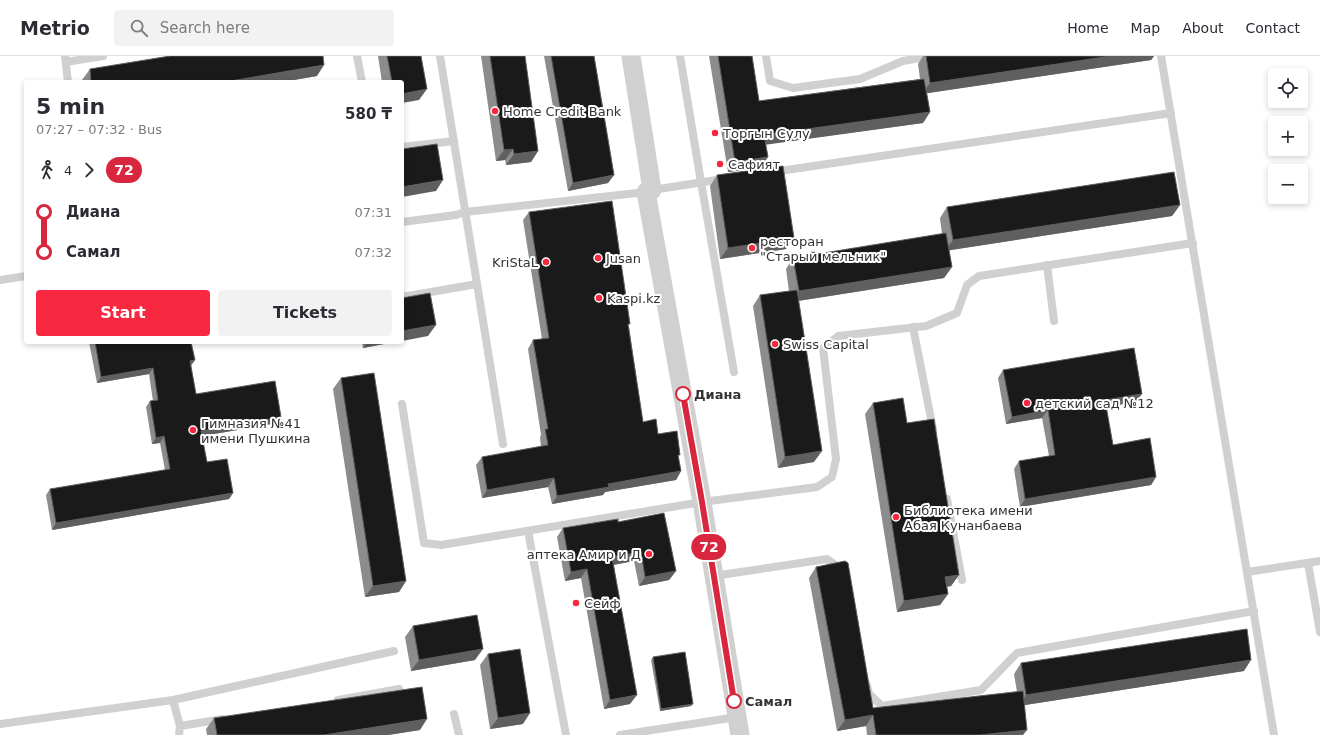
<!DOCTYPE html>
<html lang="en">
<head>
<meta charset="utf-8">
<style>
  :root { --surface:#fff; --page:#f2f2f3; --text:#2b2b33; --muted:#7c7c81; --line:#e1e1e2; --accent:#f7283f }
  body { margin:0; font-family:"DejaVu Sans",sans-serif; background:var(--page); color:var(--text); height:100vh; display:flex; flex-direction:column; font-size:15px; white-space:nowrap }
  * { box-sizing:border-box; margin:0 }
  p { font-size:13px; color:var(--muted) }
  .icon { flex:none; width:22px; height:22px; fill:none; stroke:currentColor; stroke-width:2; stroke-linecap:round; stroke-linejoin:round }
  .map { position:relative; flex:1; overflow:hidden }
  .drawer { position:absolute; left:24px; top:24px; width:380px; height:264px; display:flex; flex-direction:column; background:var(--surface); border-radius:4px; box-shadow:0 2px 6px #0003 }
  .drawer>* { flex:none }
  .badge { padding:0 8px; border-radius:13px; font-size:14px; line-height:26px }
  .tools { position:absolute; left:1268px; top:12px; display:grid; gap:8px }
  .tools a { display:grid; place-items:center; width:40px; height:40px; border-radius:4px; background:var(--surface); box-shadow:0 2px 6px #0003; font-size:20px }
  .map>.badge { position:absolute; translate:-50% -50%; box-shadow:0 0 0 2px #fff }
  .legs { display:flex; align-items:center; gap:6px; height:44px; padding:0 12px; font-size:13px }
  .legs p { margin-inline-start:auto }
  .headline { display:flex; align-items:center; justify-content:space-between; height:68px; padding:0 12px }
  h1 { font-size:22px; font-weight:600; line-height:30px }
  .action { display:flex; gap:8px; margin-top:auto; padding:8px 12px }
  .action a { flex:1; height:46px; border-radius:4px; background:var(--accent); color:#fff; font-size:16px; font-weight:600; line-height:46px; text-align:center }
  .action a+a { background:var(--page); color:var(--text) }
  ul { padding:0 12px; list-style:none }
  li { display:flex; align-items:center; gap:14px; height:40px; font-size:15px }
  li i { display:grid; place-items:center; width:6px; height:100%; margin:0 5px; background:currentColor }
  li i::after { content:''; width:10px; height:10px; margin:-5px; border:3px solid; border-radius:50%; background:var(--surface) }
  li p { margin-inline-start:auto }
  li:first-child i { background:linear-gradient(#0000 50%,currentColor 0) }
  li:last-child i { background:linear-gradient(currentColor 50%,#0000 0) }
  header { display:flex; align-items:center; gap:24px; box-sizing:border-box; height:56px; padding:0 20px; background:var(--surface); border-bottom:1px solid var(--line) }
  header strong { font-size:19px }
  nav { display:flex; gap:22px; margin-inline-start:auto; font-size:14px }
  .search { width:280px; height:36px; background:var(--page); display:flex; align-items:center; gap:10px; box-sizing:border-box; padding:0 14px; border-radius:4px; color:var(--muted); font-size:15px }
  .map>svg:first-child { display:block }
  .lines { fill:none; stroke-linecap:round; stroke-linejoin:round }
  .service { stroke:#d0d0d0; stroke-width:8 }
  .tertiary { stroke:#d0d0d0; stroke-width:19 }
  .wall { fill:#8c8c8c }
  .shaded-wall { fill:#5f5f5f }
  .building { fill:#1a1a1a; stroke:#5f5f5f }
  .line-1-casing { stroke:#fff; stroke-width:9 }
  .line-1 { stroke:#d7263d; stroke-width:6 }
  .poi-dot { fill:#f7283f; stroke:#fff; stroke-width:1.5 }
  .stop-1-dot { fill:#fff; stroke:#d7263d; stroke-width:2 }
  .labels { text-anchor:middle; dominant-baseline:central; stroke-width:4; stroke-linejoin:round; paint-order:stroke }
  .poi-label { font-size:13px; fill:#333; stroke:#fff; text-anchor:start }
  .stop-label { font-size:13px; font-weight:bold; fill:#333; stroke:#fff; text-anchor:start }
</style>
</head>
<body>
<header>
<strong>Metrio</strong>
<div class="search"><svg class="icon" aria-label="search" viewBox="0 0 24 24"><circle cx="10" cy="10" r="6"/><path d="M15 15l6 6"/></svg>Search here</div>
<nav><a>Home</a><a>Map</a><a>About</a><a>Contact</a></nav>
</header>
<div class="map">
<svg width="1320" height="679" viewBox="0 0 1320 679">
  <rect width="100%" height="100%" fill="#fff"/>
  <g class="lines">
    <g class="service">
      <path d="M65,0L68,26"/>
      <path d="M357,0L362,26"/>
      <path d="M440,0L503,388"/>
      <path d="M680,0L701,126L734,316"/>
      <path d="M766,0L770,25L793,32L860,23L903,5L931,0"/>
      <path d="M1161,0L1274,679"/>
      <path d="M66,6L103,0"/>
      <path d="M402,91L454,85"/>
      <path d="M773,116L1171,57"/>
      <path d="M652,134L723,123"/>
      <path d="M402,166L456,159L465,156L646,136"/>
      <path d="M1047,209L1054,265"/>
      <path d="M0,224L26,220"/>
      <path d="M402,241L477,228"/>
      <path d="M913,271L933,373"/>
      <path d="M402,348L424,487L441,489L702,446L817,431L832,421L836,403L823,292L838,280L926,270L957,257L967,229L979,220L1193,187"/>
      <path d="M947,443L962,524"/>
      <path d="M528,475L566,679"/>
      <path d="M1308,507L1320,576"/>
      <path d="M1247,516L1320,505"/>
      <path d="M714,520L827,503L843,514"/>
      <path d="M867,629L869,638L882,650L981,634L1017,597L1254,555"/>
      <path d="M173,644L180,670"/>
      <path d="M338,644L399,633"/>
      <path d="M454,658L459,679"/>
      <path d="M0,668L173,644L394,595"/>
      <path d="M179,679L180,670L223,663"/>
      <path d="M620,679L737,661"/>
    </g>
    <path class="tertiary" d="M631,0L652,134L646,136L702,446L740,679"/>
  </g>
  <g class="wall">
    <path d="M378,0H421L419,44L402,26H382Z"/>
    <path d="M481,0H525L538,95L531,106L506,109L505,104L496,105Z"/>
    <path d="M544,0H594L614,119L608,127L568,135Z"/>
    <path d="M709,0H752L759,45L920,23L918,8L923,0H1154L1151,4L927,37L930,56L923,67L766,88L768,101L760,112L728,116Z"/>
    <path d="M90,13L317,20L282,26H82V24Z"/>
    <path d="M717,119L786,193L720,203L710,130Z"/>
    <path d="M1180,149L1172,160L949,194L952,211L944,222L798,245L814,406L778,412L753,250L760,239L789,235L786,213L793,202L942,178L940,162L947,151Z"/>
    <path d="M529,156L629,271L643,366L658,378L678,402L681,415L676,424L605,436L603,439L552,448L548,431L482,442L476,409L482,401L541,391L540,381L541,379L528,293L533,284L542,283L523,164Z"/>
    <path d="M89,286H191L195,304L191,310L196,338L281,361L277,367L202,380L207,406L233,437L229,443L52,474L46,439L50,433L165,414L160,387L152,388L146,351L150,345H153L149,318L97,327Z"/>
    <path d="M362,286H394L363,292Z"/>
    <path d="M1003,314L1136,346L1106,351L1113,389L1156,421L1151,429L1020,451L1014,413L1019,405L1049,400L1042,362L1006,368L998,322Z"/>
    <path d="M341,322L406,525L399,536L365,541L333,333Z"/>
    <path d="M873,347L959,519L951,530L947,531L948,538L940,549L897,556L865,358Z"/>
    <path d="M618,466L676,515L669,524L639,530L634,505L614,509L630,648L604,653L581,522L565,525L557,481L563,472Z"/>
    <path d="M816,511L873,652L1017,636L1014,618L1021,607L1244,615L1024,649L1023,679H867L866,670L837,675L809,522Z"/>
    <path d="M413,570L475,604L411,615L405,581Z"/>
    <path d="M488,598L523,668L490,673L480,609Z"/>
    <path d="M653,601L691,650L660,655L651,604Z"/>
    <path d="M214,662L420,674L388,679H207L206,673Z"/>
  </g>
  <g class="shaded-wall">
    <path d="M1111,0H1154L1151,4L922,38L930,27Z"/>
    <path d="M324,9L317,20L282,26H225Z"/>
    <path d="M427,33L419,44L402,47V38Z"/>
    <path d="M930,56L923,67L757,90L764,79Z"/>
    <path d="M513,93L505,104L496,105L504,94Z"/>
    <path d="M538,95L531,106L506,109L514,98Z"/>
    <path d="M768,101L760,112L728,116L735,106Z"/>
    <path d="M614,119L608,127L568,135L573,127Z"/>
    <path d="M443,124L436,135L402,141V131Z"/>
    <path d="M1180,149L1172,160L945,195L953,184Z"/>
    <path d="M794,182L786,193L720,203L728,192Z"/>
    <path d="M952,211L944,222L791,246L799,235Z"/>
    <path d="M436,269L428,280L402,285V275Z"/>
    <path d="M367,286H394L363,292Z"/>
    <path d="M195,304L190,310V305Z"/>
    <path d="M153,312L149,318L97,327L101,321Z"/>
    <path d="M1142,338L1136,346L1099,352L1105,344Z"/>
    <path d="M1048,354L1042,362L1006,368L1012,361Z"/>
    <path d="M281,361L277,367L197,381L201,375Z"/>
    <path d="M164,380L160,387L152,388L156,382Z"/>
    <path d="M822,395L814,406L778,412L785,401Z"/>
    <path d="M681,415L676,424L605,436L603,439L552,448L557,440L608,428Z"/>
    <path d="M1156,421L1151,429L1020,451L1025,443Z"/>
    <path d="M554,422L548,431L482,442L487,434Z"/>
    <path d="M233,437L229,443L52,474L56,467Z"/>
    <path d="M641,496L634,505L606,510L612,501Z"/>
    <path d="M587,513L581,522L565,525L571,516Z"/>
    <path d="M676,515L669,524L639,530L645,521Z"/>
    <path d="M959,519L951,530L937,532L945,521Z"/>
    <path d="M406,525L399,536L365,541L373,530Z"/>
    <path d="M948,538L940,549L897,556L904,545Z"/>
    <path d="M483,593L475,604L411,615L419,604Z"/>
    <path d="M1251,604L1244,615L1019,650L1026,639Z"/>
    <path d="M637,639L630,648L604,653L610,644Z"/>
    <path d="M693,648L691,650L660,655L661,653Z"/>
    <path d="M530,657L523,668L490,673L498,662Z"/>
    <path d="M873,659L866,670L837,675L845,664Z"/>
    <path d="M427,663L420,674L388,679H324Z"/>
    <path d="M1027,674L1023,679H980Z"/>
  </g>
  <g class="building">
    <path d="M170,0H323L324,9L225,26H91L90,13Z"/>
    <path d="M387,0H421L427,33L402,38V26H392Z"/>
    <path d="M490,0H525L538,95L514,98L513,93L504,94Z"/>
    <path d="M551,0H594L614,119L573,127Z"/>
    <path d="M718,0H752L759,45L924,23L930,56L764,79L768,101L735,106Z"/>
    <path d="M926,0H1111L930,27Z"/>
    <path d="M437,88L443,124L402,131V93Z"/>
    <path d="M783,110L794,182L728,192L717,119Z"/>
    <path d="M1174,116L1180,149L953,184L947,151Z"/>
    <path d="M612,145L630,268H628L643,366L656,363L658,378L677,375L680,399H678L681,415L608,428L609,431L557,440L554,422L487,434L482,401L548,389L545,373H548L533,284L549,282L529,156Z"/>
    <path d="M946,177L952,211L799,235L793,202Z"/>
    <path d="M797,234L822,395L785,401L760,239Z"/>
    <path d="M430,237L436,269L402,275V242Z"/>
    <path d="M95,286H191L195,304L190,305L196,338L275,325L281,361L201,375L207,406L227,403L233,437L56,467L50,433L170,413L164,380L156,382L150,345L158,344L153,312L101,321Z"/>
    <path d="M1134,292L1142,338L1105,344L1113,389L1150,382L1156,421L1025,443L1019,405L1055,399L1048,354L1012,361L1003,314Z"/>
    <path d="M374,317L406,525L373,530L341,322Z"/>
    <path d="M903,342L907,367L934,363L959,519L945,521L948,538L904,545L873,347Z"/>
    <path d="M664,457L676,515L645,521L641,496L612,501L637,639L610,644L587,513L571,516L563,472L618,463V466Z"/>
    <path d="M845,505L848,507L873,652L1023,635L1027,674L980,679H876L873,659L845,664L816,511Z"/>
    <path d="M477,559L483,593L419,604L413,570Z"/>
    <path d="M1247,573L1251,604L1026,639L1021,607Z"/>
    <path d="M520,593L530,657L498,662L488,598Z"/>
    <path d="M685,596L693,648L661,653L653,601Z"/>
    <path d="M422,631L427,663L324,679H217L214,662Z"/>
  </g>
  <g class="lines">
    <defs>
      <path id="line-1" d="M683,338L702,446L734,645"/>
    </defs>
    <use href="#line-1" class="line-1-casing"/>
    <use href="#line-1" class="line-1"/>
  </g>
  <g class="poi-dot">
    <circle cx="495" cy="55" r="4"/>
    <circle cx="715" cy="77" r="4"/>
    <circle cx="720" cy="108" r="4"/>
    <circle cx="752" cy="192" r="4"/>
    <circle cx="598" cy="202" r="4"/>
    <circle cx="546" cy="206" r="4"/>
    <circle cx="599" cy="242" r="4"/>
    <circle cx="775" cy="288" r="4"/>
    <circle cx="1027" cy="347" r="4"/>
    <circle cx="193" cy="374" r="4"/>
    <circle cx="896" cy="461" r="4"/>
    <circle cx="649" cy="498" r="4"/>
    <circle cx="576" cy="547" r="4"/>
  </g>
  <g class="stop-1-dot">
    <circle cx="683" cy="338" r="7"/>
    <circle cx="734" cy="645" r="7"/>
  </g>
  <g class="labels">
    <g class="poi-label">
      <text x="503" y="55">Home Credit Bank</text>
      <text x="723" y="77">Торгын Сулу</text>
      <text x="728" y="108">Сафият</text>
      <text x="760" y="185">ресторан<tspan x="760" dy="15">"Старый мельник"</tspan></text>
      <text x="606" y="202">Jusan</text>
      <text x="538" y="206" text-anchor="end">KriStaL</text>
      <text x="607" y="242">Kaspi.kz</text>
      <text x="783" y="288">Swiss Capital</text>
      <text x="1035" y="347">детский сад №12</text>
      <text x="201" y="367">Гимназия №41<tspan x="201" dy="15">имени Пушкина</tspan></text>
      <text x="904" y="454">Библиотека имени<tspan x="904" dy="15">Абая Кунанбаева</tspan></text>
      <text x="641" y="498" text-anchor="end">аптека Амир и Д</text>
      <text x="584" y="547">Сейф</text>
    </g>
    <g class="stop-label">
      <text x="694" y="338">Диана</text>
      <text x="745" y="645">Самал</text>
    </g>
  </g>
</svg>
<div class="tools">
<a><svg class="icon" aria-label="locate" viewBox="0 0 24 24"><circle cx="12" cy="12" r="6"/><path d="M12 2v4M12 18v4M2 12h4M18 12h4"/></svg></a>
<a>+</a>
<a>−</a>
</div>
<b class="badge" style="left:709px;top:491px;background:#d7263d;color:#fff">72</b>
<section class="drawer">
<div class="headline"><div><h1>5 min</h1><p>07:27 – 07:32 · Bus</p></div><b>580 ₸</b></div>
<div class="legs"><svg class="icon" aria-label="walk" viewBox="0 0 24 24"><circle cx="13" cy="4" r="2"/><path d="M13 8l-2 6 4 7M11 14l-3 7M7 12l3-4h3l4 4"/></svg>4<svg class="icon" aria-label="forward" viewBox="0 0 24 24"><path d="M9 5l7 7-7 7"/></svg><b class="badge" style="background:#d7263d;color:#fff">72</b></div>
<ul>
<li><i style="color:#d7263d"></i><b>Диана</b><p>07:31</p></li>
<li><i style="color:#d7263d"></i><b>Самал</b><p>07:32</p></li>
</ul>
<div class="action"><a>Start</a><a>Tickets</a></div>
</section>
</div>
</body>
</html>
